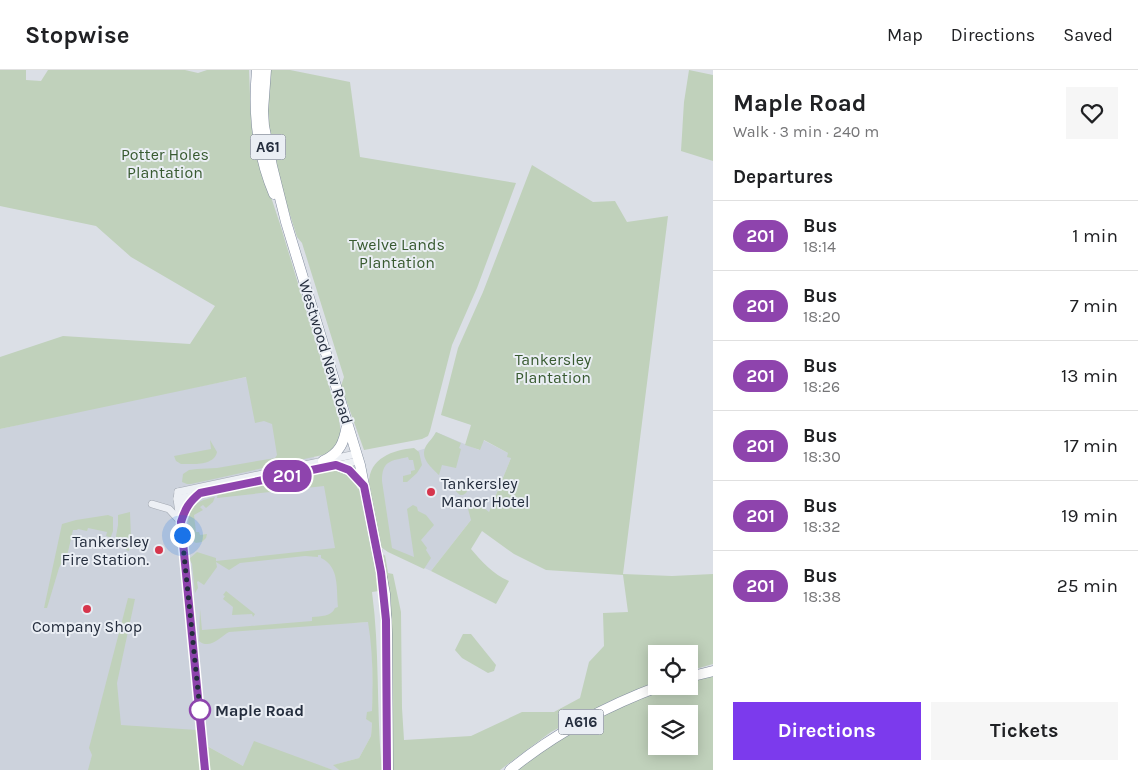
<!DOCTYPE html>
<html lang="en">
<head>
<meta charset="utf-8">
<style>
  :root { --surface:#fff; --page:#f6f6f6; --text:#202124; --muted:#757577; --line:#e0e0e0; --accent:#7c3aed }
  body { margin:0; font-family:Karla,sans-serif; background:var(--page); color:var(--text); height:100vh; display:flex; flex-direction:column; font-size:19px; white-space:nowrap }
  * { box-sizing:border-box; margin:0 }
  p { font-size:16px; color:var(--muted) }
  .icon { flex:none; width:28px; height:28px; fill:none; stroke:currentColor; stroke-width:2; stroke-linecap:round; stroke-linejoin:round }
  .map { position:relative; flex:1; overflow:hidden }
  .sheet { display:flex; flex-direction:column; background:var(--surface); width:425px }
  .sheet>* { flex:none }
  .badge { padding:0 10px; border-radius:16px; font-size:18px; line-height:32px }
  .tools { position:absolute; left:648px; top:575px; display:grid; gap:10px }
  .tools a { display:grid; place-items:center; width:50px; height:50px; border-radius:0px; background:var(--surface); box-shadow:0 2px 12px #0003; font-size:25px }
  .you { position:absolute; width:25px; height:25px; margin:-12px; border:4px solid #fff; border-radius:50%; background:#1a73e8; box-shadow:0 0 0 8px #1a73e833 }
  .map>.badge { position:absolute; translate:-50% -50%; box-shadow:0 0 0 2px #fff }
  h2 { padding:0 20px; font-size:19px; line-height:45px }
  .round { display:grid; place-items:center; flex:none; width:52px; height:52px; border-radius:0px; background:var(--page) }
  .head { display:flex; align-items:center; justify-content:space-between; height:85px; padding:0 20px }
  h1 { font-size:24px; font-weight:700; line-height:38px }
  .cta { display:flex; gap:10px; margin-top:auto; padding:10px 20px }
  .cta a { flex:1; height:58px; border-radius:0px; background:var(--accent); color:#fff; font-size:20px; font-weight:700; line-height:58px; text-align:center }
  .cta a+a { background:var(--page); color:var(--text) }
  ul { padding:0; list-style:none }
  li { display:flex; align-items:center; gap:15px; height:70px; padding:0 20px; border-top:1px solid var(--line) }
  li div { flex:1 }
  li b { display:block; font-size:19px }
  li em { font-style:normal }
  li .badge { min-width:55px; font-weight:700; text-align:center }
  header { display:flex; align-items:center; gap:30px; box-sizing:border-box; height:70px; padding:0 25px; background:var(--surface); border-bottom:1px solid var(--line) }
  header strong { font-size:24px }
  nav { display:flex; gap:28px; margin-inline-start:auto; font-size:18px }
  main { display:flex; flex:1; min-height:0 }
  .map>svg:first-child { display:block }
  .built { fill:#ccd2dc }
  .green { fill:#c0d1bb; fill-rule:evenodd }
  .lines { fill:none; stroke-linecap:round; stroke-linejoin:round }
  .minor-casing { stroke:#a4aab3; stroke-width:8 }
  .highway-casing { stroke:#818c9e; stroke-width:11 }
  .minor { stroke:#edf0f5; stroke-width:7 }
  .highway { stroke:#fff; stroke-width:10 }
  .line-casing { stroke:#fff; stroke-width:11 }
  .line { stroke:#8e44ad; stroke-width:8 }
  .walk { stroke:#242d3d; stroke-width:5; stroke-dasharray:0 9 }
  .poi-dot { fill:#d6354c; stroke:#eaeef4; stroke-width:2 }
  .stop-dot { fill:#fff; stroke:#8e44ad; stroke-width:2.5 }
  .labels { text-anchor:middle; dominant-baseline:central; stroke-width:4; stroke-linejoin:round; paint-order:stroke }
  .shield { fill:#eaeef4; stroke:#5f6774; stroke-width:1 }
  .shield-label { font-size:15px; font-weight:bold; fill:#242d3d }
  .park-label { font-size:16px; fill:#385a30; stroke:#eaeef4 }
  .street-label { font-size:16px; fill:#242d3d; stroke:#eaeef4 }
  .poi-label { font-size:16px; fill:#242d3d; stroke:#eaeef4; text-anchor:start }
  .stop-label { font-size:16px; font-weight:bold; fill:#242d3d; stroke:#eaeef4; text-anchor:start }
</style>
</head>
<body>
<header>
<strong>Stopwise</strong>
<nav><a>Map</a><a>Directions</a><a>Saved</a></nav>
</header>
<main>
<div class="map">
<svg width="713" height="700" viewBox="0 0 713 700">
  <rect width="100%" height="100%" fill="#dbdfe6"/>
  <g class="built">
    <path d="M282,300L310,380L327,411L334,470L351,553L369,552L372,576L373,622L372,641L366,648L372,653L371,666L359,688L334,695L339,700H333L318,695L243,696L207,676L204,680L205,700H0V359L110,334Z"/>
    <path d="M436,362L479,380L483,370L508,383L511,388L489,442L471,450L431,501L383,479L378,414L385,390L427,378L434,370Z"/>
  </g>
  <g class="green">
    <path d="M0,0H26V10L41,11L48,0H185L198,3L207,0H249L251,50L263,103L280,154L339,349C342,367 341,372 327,384L191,414H187L182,412L183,404L189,400L197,399L217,398L275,388L277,385L272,354L264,351L255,353L246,307L0,359V287L63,266L190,274L215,236L131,187L96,156L0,136Z"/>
    <path d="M271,0H290L350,12L360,87L516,113L477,218L452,275L430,361L428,366L422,369L364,380L341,316L344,307L302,173L297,167L272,88L265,29Z"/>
    <path d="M689,0L713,5V91L681,81L684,32Z"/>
    <path d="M532,95L593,132L615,131L627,152L668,146L623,504L672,506L713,504V594L689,601V584H656V612L610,631L551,662L500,700H392L387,513L383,486L385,485L388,503L393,504L401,542L402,638L404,670L471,666L522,642H554L580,628L589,592L604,576L603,543L628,542L623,505L546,500L514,484L482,461L471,479C482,492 493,504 509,511L496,534L431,501L471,450L468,439L479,434L489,442L511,388L507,387L508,383L484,370L480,380L465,375L471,355L441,345L458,278L483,222Z"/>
    <path d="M436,362L461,373L459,378L461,379L456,398L442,395L439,405C432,398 419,388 426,376C429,371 433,368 436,362Z"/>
    <path d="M210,370L217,382C214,396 193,394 181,394L176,391L174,386L211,379Z"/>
    <path d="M414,378L419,382L422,395L417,403L407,412H403V406L411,404V401L415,400L413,390H409L408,387C391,391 382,390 382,411L392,478L414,487L407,439L413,435L417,437L418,441L426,445L434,455L421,470L427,478L426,480L431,488L424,499L388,482L381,477L369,413C369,388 393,380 414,378Z"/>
    <path d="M336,395L353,409L358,419L360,418L379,521L372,522C380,581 376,641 382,700H339L333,695L359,688L371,666L372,653L366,649L367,642L372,641C373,611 373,582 368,552L229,562C220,567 210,580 199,571L200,539L202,560L312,551V547C321,546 331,547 335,538L338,537C336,519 340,497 321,488V485H318V487L305,486L240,493L229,500L216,492L217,497L204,515L198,511L197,512L198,518L195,523L192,494L189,489L197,482L216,488V491L335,478L324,416L217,428L218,423Z"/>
    <path d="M440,407L458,411L460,417L467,420L470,416L466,423L463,425H460Z"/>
    <path d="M215,427L213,432L206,438L203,435L200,437L203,440L194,445L196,462H199L200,465L207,464L206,468L202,472L196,473L189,469C187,444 187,432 215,427Z"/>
    <path d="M130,442L131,467L129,481L126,480L127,476L116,474L114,477L118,455V445Z"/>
    <path d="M108,445L113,447V461L108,475L109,467L106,466L107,462L88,458L87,461L78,459L77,460H73L65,495L61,494L59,498L47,538H44L62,454L76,450Z"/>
    <path d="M226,521L255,544L253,547L252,544L232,545L233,537L223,529L225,526L223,525Z"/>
    <path d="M128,528L135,529L117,613L121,655L197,660L200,700H88L92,685L89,678Z"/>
    <path d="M463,564H471L496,595L494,601L488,603L462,588L455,580Z"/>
    <path d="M713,604V700H516L544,679L576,659L621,636L673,616H689V611ZM656,644H689V676H656Z"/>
    <path d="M254,671L333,700H208L207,676L243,696Z"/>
  </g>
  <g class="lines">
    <defs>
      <g id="minor">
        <path d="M178,422L177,429L184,477L205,700"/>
        <path d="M178,422L356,384"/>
        <path d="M177,429L358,391"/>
        <path d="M152,434L169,439L179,450"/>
        <path d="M183,443L190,431L198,425"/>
        <path d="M181,452L183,443L182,428"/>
      </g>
      <g id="highway">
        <path d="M257,0C253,43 257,84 274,124"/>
        <path d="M266,0L263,41L264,56L272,96L286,152L360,395L381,502L385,524L387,563L388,700"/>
        <path d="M323,391C340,383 344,373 347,355"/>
        <path d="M336,395L349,400L362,413"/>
        <path d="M689,607L713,601"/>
        <path d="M510,700C554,664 606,636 660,616"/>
      </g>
    </defs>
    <use href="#minor" class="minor-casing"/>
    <use href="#highway" class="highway-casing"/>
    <use href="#minor" class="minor"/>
    <use href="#highway" class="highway"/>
  </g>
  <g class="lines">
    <defs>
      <path id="line" d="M205,700L181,452C185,439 189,432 200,423L336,395L349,400L364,416L381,502L386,550L387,700"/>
    </defs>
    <use href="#line" class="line-casing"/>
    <use href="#line" class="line"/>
    <path class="walk" d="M182,465L200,640"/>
  </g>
  <g class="poi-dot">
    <circle cx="431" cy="422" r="5"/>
    <circle cx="159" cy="480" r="5"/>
    <circle cx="87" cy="539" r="5"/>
  </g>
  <circle class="stop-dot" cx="200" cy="640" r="10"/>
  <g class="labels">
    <g class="shield">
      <rect x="250.5" y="64.5" width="35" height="25" rx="4"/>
      <rect x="558.5" y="639.5" width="45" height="25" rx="4"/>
    </g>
    <g class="shield-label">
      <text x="268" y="77">A61</text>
      <text x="581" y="652">A616</text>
    </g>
    <g class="park-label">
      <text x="165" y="84">Potter Holes<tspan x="165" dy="18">Plantation</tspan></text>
      <text x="397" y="174">Twelve Lands<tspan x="397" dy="18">Plantation</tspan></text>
      <text x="553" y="289">Tankersley<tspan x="553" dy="18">Plantation</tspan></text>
    </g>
    <g class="street-label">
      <text transform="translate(326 282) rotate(73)">Westwood New Road</text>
    </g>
    <g class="poi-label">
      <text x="441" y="413">Tankersley<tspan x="441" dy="18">Manor Hotel</tspan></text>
      <text x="149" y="471" text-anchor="end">Tankersley<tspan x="149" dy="18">Fire Station.</tspan></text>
      <text x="87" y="556" text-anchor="middle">Company Shop</text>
    </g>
    <g class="stop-label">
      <text x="215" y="640">Maple Road</text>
    </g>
  </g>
</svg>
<div class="tools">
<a><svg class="icon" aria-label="locate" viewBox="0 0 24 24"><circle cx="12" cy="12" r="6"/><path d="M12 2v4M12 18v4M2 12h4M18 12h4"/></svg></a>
<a><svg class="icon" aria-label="layers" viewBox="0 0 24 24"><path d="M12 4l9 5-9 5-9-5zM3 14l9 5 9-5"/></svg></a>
</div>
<div class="you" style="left:182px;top:465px"></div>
<b class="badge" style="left:287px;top:406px;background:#8e44ad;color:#fff">201</b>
</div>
<section class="sheet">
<div class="head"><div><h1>Maple Road</h1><p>Walk · 3 min · 240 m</p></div><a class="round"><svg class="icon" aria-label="heart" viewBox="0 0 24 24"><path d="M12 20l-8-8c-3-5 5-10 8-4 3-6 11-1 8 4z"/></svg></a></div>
<h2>Departures</h2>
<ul>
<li><span class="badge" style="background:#8e44ad;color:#fff">201</span><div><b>Bus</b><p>18:14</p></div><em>1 min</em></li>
<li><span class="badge" style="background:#8e44ad;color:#fff">201</span><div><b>Bus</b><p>18:20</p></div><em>7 min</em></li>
<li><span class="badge" style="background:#8e44ad;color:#fff">201</span><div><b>Bus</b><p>18:26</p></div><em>13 min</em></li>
<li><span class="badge" style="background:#8e44ad;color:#fff">201</span><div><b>Bus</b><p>18:30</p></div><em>17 min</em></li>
<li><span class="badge" style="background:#8e44ad;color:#fff">201</span><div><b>Bus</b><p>18:32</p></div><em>19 min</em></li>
<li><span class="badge" style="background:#8e44ad;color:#fff">201</span><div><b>Bus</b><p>18:38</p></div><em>25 min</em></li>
</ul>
<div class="cta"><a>Directions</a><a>Tickets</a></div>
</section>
</main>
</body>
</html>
